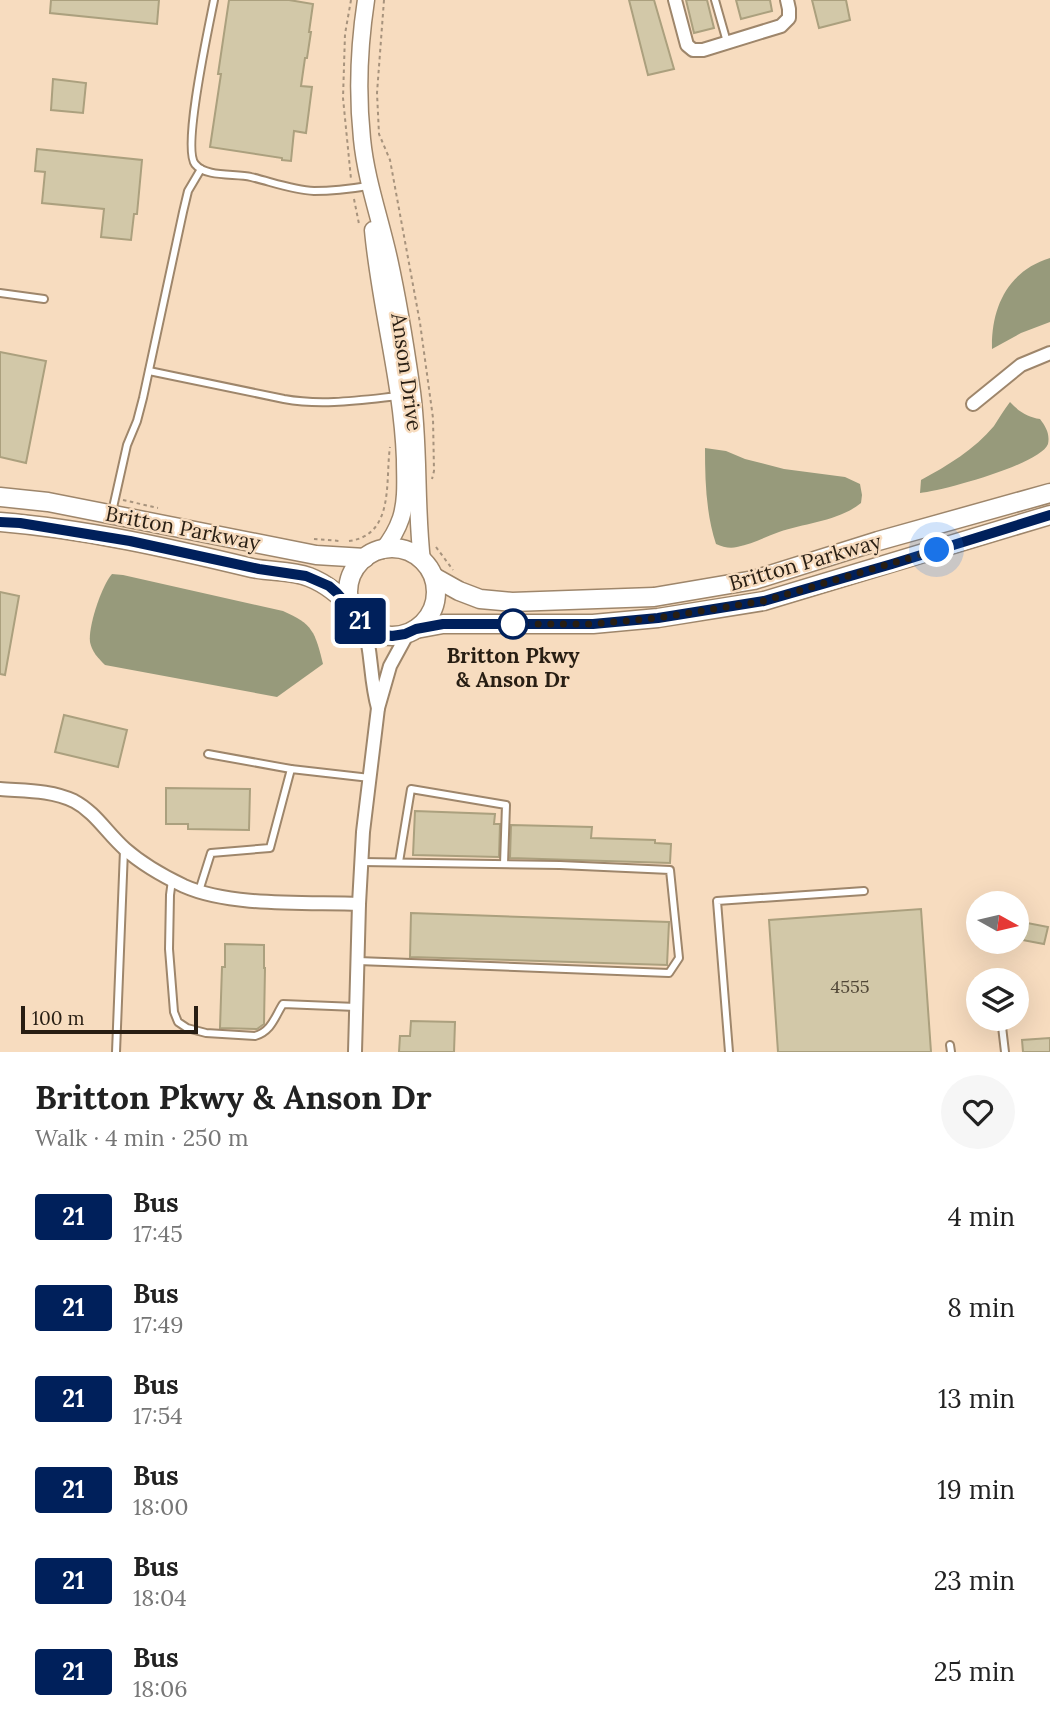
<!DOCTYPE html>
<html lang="en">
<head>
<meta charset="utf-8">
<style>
  :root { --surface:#fff; --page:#f6f6f6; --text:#222; --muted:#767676 }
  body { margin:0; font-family:Lora,serif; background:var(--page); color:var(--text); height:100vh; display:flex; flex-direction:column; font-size:26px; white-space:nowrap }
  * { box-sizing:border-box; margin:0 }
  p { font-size:23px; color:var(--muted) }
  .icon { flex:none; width:38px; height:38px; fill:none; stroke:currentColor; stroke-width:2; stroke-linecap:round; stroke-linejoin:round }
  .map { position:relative; height:1052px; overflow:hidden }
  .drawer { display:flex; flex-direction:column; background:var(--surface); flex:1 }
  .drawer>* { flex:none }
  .badge { padding:0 14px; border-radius:5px; font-size:24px; line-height:46px }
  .needle { width:46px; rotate:98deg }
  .controls { position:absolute; left:966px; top:891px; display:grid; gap:14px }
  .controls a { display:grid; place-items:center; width:63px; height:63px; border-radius:50%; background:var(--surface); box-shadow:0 7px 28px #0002; font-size:35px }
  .scale { position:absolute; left:21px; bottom:18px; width:177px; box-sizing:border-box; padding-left:7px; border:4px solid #281e13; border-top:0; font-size:19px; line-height:24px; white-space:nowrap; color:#281e13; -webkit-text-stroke:5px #f7dcbf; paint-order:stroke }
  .you { position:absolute; width:35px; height:35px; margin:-18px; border:5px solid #fff; border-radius:50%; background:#1a73e8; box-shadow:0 0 0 10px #1a73e833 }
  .map>.badge { position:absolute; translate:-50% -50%; box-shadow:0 0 0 4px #fff }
  .round { display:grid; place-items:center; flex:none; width:74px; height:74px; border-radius:37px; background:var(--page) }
  .overview { display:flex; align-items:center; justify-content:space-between; height:119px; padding:0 35px }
  h1 { font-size:33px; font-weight:700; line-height:52px }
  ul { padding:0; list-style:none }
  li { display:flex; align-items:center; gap:21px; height:91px; padding:0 35px }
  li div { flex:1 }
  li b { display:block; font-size:26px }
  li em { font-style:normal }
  li .badge { min-width:77px; font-weight:700; text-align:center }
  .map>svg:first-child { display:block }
  .water { fill:#979a7b }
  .building { fill:#d2c8a8; stroke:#aba07e; stroke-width:2 }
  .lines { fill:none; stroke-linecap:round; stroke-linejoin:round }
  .service-casing { stroke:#9e866b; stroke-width:10 }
  .minor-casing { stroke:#9e866b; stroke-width:16 }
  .tertiary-casing { stroke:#9e866b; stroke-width:19 }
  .secondary-casing { stroke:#9e866b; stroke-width:21 }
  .path { stroke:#a7937d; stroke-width:2; stroke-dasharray:3.5 3.5; stroke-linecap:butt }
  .service { stroke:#fff; stroke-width:6 }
  .minor { stroke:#fff; stroke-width:12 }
  .tertiary { stroke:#fff; stroke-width:16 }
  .secondary { stroke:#fff; stroke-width:18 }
  .line-casing { stroke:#fff; stroke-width:16 }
  .line { stroke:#00205b; stroke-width:10 }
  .walk { stroke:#281e13; stroke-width:7; stroke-dasharray:0 12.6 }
  .stop-dot { fill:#fff; stroke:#00205b; stroke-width:3.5 }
  .labels { text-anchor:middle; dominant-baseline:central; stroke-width:5; stroke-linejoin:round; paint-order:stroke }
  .number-label { font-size:18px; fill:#524838 }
  .street-label { font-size:21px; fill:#281e13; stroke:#f7dcbf }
  .stop-label { font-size:21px; font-weight:bold; fill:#281e13; stroke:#f7dcbf }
</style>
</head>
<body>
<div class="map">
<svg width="1050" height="1052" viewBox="0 0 1050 1052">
  <rect width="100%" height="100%" fill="#f7dcbf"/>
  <g class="water">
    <path d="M1050,258V322L1021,333L992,349C991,307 1008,271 1050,258Z"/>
    <path d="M1010,402C1019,412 1028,417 1040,419C1046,427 1050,434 1048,444C1041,464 942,491 920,493L921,480C947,466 975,449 994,426C999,418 1004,410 1010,402Z"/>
    <path d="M705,448L726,451L745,459L784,469L845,477L860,484L862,495L861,503C839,521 805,523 779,532C765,537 752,544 737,547C730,549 723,547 716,544C706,514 705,480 705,448Z"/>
    <path d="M112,574L123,575L283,611C313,624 315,632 323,664L277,697L105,665C98,658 92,652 90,642C88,626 102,585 112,574Z"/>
  </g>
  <g class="building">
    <path d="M51,0H159L157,24L50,13Z"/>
    <path d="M229,0H289L313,4L309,32H311L307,58H305L301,86L312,87L306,133L294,131L291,161L282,160V158L210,147L221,74H218Z"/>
    <path d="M629,0H654L674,69L648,75Z"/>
    <path d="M686,0H707L714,28L694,33Z"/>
    <path d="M736,0H770L772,11L741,19Z"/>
    <path d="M812,0H846L850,20L819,28Z"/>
    <path d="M53,79L86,83L83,113L51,110Z"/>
    <path d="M37,149L142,160L137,214H134L131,240L101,237L104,209L42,203L45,172L35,171Z"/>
    <path d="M0,352L46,361L26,463L0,457Z"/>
    <path d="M0,592L19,596L5,675L0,674Z"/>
    <path d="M64,715L127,730L118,767L55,752Z"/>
    <path d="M166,788L250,789L249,830L188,829V824H166Z"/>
    <path d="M415,811L495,814L494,824H500L499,857L413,855Z"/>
    <path d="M511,825L592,827L591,838L655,840V843L671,844L670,863L510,858Z"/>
    <path d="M921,909L931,1052H778L769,920Z"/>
    <path d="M411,913L669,922L667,965L410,957Z"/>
    <path d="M1017,921L1048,927L1044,944L1017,939Z"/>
    <path d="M225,944L264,945V968H265L264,1024L257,1029L220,1028L222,967H225Z"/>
    <path d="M411,1021L455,1022L454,1052H399L400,1036H410Z"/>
    <path d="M1050,1038V1052H1023L1022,1040Z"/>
  </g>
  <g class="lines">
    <defs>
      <g id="service">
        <path d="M214,0C209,26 182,148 195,164C206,178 236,173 251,177C272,182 293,190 314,191C332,191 350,189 368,186"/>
        <path d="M715,0L727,42"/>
        <path d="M0,293L44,299"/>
        <path d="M149,371L284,399C322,406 361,400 399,396"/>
        <path d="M112,512L127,445L137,421L143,398L183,212L188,191L201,169"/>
        <path d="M208,754L291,769"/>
        <path d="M399,862L411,789L506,805L504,864"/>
        <path d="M172,880L170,895L169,949L174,1012L178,1022L187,1028L206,1033L255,1036C272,1031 275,1016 283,1004L356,1007"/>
        <path d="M199,891L211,853L270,848L291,769L370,778"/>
        <path d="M358,961L669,973L679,958L670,870L560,865L362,862"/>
        <path d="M1001,1018L1005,1052"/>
        <path d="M950,1045L951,1052"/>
        <path d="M116,1052L124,850"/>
        <path d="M729,1052L717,901L864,891"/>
      </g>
      <g id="minor">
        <path d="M675,0L687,45L693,50H703L781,26L789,18V9L787,0"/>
        <path d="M973,404L1021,365L1050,353"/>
        <path d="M364,625C372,652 370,680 378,708"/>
        <path d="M0,789C25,791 51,790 74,801C95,812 107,833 125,849C142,864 163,876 184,886C231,907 308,902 359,904"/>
        <path d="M355,1052L359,904L363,832L378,708L390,666L408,633"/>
      </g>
      <g id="tertiary">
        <path d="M366,0C359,46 357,92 362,139C366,180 380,218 389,259C398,300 405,343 411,385C420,443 415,502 422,561"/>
        <path d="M373,230C380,307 402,380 405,459C405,478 407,499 401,518C397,530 391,540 383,550"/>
      </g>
      <g id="secondary">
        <path d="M0,497L48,502L316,555L365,558"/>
        <path d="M0,522C85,529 169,548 252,568C270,572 291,570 309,577C327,584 339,595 352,608"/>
        <circle cx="392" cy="592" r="44"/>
        <path d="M434,577L459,591L480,599L512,602L654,597L754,580L878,541L1050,493"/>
        <path d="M416,629L443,624H593L658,618L764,601L1050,515"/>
      </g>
    </defs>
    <use href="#service" class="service-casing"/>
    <use href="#minor" class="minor-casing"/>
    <use href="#tertiary" class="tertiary-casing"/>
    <use href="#secondary" class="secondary-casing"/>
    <g class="path">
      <path d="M351,0L345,34L343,98L351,179"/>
      <path d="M384,0L377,93L379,134L390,160L420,323L433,418L434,471L432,479"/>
      <path d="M354,199L359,224"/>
      <path d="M123,500L158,508"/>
      <path d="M314,539L340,541"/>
      <path d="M349,541C395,535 385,481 390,447"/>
      <path d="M436,547L453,570"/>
    </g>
    <use href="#service" class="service"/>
    <use href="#minor" class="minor"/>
    <use href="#tertiary" class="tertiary"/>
    <use href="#secondary" class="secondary"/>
  </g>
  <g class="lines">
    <defs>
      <path id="line" d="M0,522L20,523L130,541L259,569L306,576L329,586L337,593L368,628L379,634L392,636L405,634L416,629L443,624H593L658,618L764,601L892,564L1050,515"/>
    </defs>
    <use href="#line" class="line-casing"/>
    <use href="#line" class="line"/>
    <path class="walk" d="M513,624H593L658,618L764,601L937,550"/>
  </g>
  <circle class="stop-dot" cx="513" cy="624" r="14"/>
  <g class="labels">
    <g class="number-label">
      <text x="850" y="986">4555</text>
    </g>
    <g class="street-label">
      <text transform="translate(407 372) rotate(82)">Anson Drive</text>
      <text transform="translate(183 528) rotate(11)">Britton Parkway</text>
      <text transform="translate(805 562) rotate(-16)">Britton Parkway</text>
    </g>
    <g class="stop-label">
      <text x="513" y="655">Britton Pkwy<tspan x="513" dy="24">&amp; Anson Dr</tspan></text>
    </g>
  </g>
</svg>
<div class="controls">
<a><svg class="needle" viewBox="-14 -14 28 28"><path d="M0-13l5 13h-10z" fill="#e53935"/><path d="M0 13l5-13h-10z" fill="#767676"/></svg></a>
<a><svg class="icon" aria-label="layers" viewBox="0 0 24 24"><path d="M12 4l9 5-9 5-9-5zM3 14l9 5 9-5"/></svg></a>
</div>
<div class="scale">100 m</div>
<div class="you" style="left:937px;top:550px"></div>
<b class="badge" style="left:360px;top:621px;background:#00205b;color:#fff">21</b>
</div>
<section class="drawer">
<div class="overview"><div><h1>Britton Pkwy &amp; Anson Dr</h1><p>Walk · 4 min · 250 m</p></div><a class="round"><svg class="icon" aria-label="heart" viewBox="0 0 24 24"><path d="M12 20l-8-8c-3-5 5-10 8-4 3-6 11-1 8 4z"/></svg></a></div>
<ul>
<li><span class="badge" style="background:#00205b;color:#fff">21</span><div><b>Bus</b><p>17:45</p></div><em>4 min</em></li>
<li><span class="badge" style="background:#00205b;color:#fff">21</span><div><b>Bus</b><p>17:49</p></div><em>8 min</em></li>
<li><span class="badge" style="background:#00205b;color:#fff">21</span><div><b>Bus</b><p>17:54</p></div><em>13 min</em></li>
<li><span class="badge" style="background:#00205b;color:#fff">21</span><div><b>Bus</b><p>18:00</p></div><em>19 min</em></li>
<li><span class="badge" style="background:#00205b;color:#fff">21</span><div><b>Bus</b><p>18:04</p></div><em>23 min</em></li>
<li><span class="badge" style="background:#00205b;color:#fff">21</span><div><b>Bus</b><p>18:06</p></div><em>25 min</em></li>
</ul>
</section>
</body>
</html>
